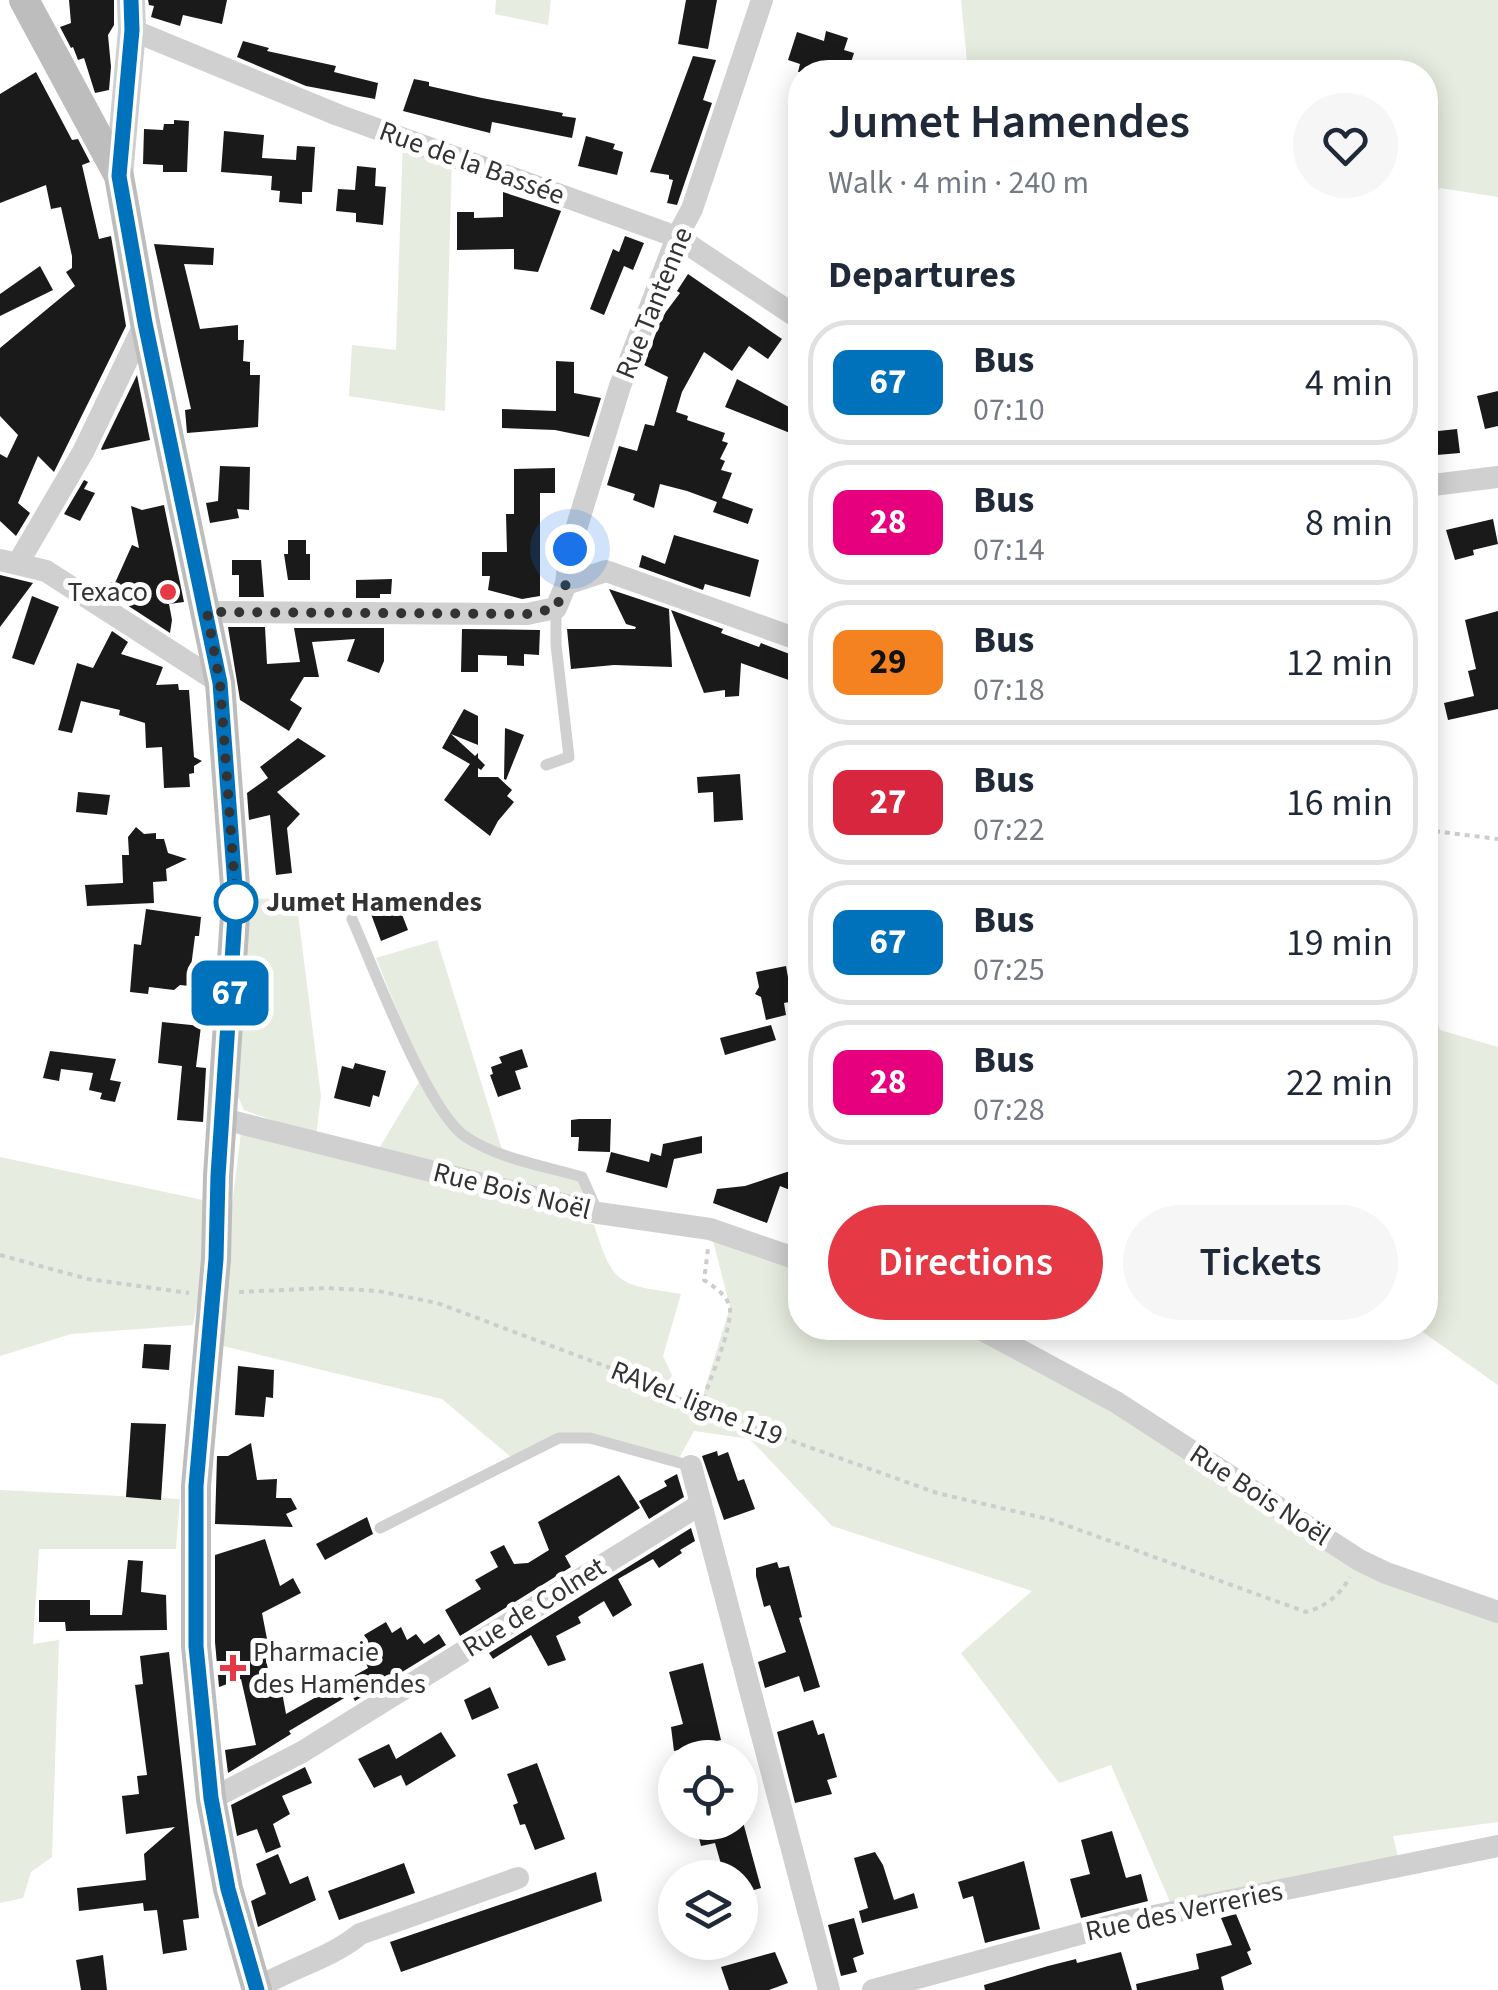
<!DOCTYPE html>
<html lang="en">
<head>
<meta charset="utf-8">
<style>
  :root { --surface:#fff; --page:#f6f6f7; --text:#1f2937; --muted:#747a83; --line:#e0e1e3; --accent:#e63946 }
  body { margin:0; font-family:"Source Sans 3",sans-serif; background:var(--page); color:var(--text); height:100vh; display:flex; flex-direction:column; font-size:38px; white-space:nowrap }
  * { box-sizing:border-box; margin:0 }
  p { font-size:32px; color:var(--muted) }
  .icon { flex:none; width:55px; height:55px; fill:none; stroke:currentColor; stroke-width:2; stroke-linecap:round; stroke-linejoin:round }
  .map { position:relative; flex:1; overflow:hidden }
  .drawer { position:absolute; left:788px; top:60px; width:650px; height:1280px; display:flex; flex-direction:column; background:var(--surface); border-radius:40px; box-shadow:0 5px 25px #0003 }
  .drawer>* { flex:none }
  .badge { padding:0 20px; border-radius:15px; font-size:35px; line-height:65px }
  .fabs { position:absolute; left:658px; top:1740px; display:grid; gap:20px }
  .fabs a { display:grid; place-items:center; width:100px; height:100px; border-radius:50%; background:var(--surface); box-shadow:0 5px 25px #0003; font-size:50px }
  .you { position:absolute; width:50px; height:50px; margin:-25px; border:8px solid #fff; border-radius:50%; background:#1a73e8; box-shadow:0 0 0 15px #1a73e833 }
  .map>.badge { position:absolute; translate:-50% -50%; box-shadow:0 0 0 5px #fff }
  h2 { padding:0 40px; font-size:38px; line-height:90px }
  .round { display:grid; place-items:center; flex:none; width:105px; height:105px; border-radius:52px; background:var(--page) }
  .summary { display:flex; align-items:center; justify-content:space-between; height:170px; padding:0 40px }
  h1 { font-size:48px; font-weight:600; line-height:75px }
  .cta { display:flex; gap:20px; margin-top:auto; padding:20px 40px }
  .cta a { flex:1; height:115px; border-radius:60px; background:var(--accent); color:#fff; font-size:40px; font-weight:600; line-height:115px; text-align:center }
  .cta a+a { background:var(--page); color:var(--text) }
  ul { padding:0; list-style:none }
  li { display:flex; align-items:center; gap:30px; height:125px; margin:0 20px 15px; padding:0 20px; border:5px solid var(--line); border-radius:40px }
  li div { flex:1 }
  li b { display:block; font-size:38px }
  li em { font-style:normal }
  li .badge { min-width:110px; font-weight:700; text-align:center }
  .map>svg:first-child { display:block }
  .green { fill:#e6ecdf }
  .building { fill:#1a1a1a }
  .lines { fill:none; stroke-linecap:round; stroke-linejoin:round }
  .path { stroke:#cdcdcd; stroke-width:4; stroke-dasharray:5 5; stroke-linecap:butt }
  .service { stroke:#d0d0d0; stroke-width:11 }
  .minor { stroke:#d0d0d0; stroke-width:22 }
  .tertiary { stroke:#d0d0d0; stroke-width:28 }
  .secondary { stroke:#bdbdbd; stroke-width:30 }
  .secondary-bridge { stroke:#bdbdbd; stroke-width:30 }
  .line-casing { stroke:#fff; stroke-width:22 }
  .line { stroke:#0072bc; stroke-width:15 }
  .walk { stroke:#333; stroke-width:10; stroke-dasharray:0 18 }
  .poi-dot { fill:#e63946; stroke:#fff; stroke-width:4 }
  .stop-dot { fill:#fff; stroke:#0072bc; stroke-width:5 }
  .labels { text-anchor:middle; dominant-baseline:central; stroke-width:10; stroke-linejoin:round; paint-order:stroke }
  .street-label { font-size:28px; fill:#333; stroke:#fff }
  .poi-label { font-size:28px; fill:#333; stroke:#fff; text-anchor:end }
  .stop-label { font-size:28px; font-weight:bold; fill:#333; stroke:#fff; text-anchor:start }
</style>
</head>
<body>
<div class="map">
<svg width="1498" height="1990" viewBox="0 0 1498 1990">
  <rect width="100%" height="100%" fill="#fff"/>
  <g class="green">
    <path d="M496,0H551L548,25L495,14Z"/>
    <path d="M961,0H1498V197L1440,188L1425,206V72H968Z"/>
    <path d="M403,139L452,156L445,411L349,396L352,345L396,350Z"/>
    <path d="M296,898L321,1096L316,1136L244,1110L236,1092L240,899Z"/>
    <path d="M437,940L503,1153L582,1177L598,1213L377,1152L423,1075L376,958Z"/>
    <path d="M1425,990L1440,1030L1498,1047V1385L1417,1328H1425Z"/>
    <path d="M242,1124L594,1225C614,1287 618,1284 681,1294L663,1356L672,1375L666,1389L699,1408L730,1307L710,1229L800,1260V1328H979L1359,1560L1498,1612V1822L1393,1836L1398,1857L1174,1911L1111,1765L1059,1783L961,1653L1032,1591L832,1526L750,1439L694,1431L677,1462L562,1438L511,1457L442,1399L215,1344Z"/>
    <path d="M0,1157L217,1203L193,1325L71,1334L0,1356Z"/>
    <path d="M0,1490L180,1499L176,1549H39L33,1644L59,1640L52,1857L31,1872L23,1898L0,1903Z"/>
  </g>
  <g class="building">
    <path d="M69,0H114V25L108,35L111,67L109,90L95,93L84,58L78,60L73,47L71,48L60,27L71,23Z"/>
    <path d="M148,0H227L222,24L183,15L180,26L151,17L154,6L149,5Z"/>
    <path d="M686,0H717L708,49L678,44Z"/>
    <path d="M826,31L848,38L844,50L854,53L848,72H798L800,64L788,60L797,32L824,41Z"/>
    <path d="M243,41L269,48L267,51L336,66L334,72L378,83L375,99L306,86L237,57Z"/>
    <path d="M693,56L716,60L703,100L712,103L677,205L667,203L673,180L669,179V175L650,172Z"/>
    <path d="M36,72L72,140L78,139L90,162L82,165L99,239L111,236L126,326L54,472L38,456L18,503L30,513L16,536L0,521V454L7,458L18,435L0,416V348L75,286L66,272L72,268V256L61,207L51,209L46,185L0,203V94Z"/>
    <path d="M414,79L429,82V86L482,98L563,113L562,116L576,118L572,138L492,122L490,133L403,111Z"/>
    <path d="M174,120L189,121L187,172H163V165L143,164L144,129L163,130L164,124H174Z"/>
    <path d="M224,131L264,135L262,158L296,160L297,146L315,147L312,192H302V204L279,202L280,191L271,190L272,176L221,172Z"/>
    <path d="M586,136L615,144L613,149L623,152L617,175L578,166Z"/>
    <path d="M357,166L376,168L375,186L386,187L383,225L356,222V213L336,211L338,189L355,190Z"/>
    <path d="M503,192L561,211L538,272L514,269V249L457,250V212H474V218L503,217Z"/>
    <path d="M625,236L644,243L633,270L624,266L604,315L590,309L613,249L619,252Z"/>
    <path d="M154,244L214,248L213,265L184,264L200,329L238,325V340H244L243,361L250,362V375H260L258,427L187,433L185,410L191,409Z"/>
    <path d="M40,266L53,290L0,316V294Z"/>
    <path d="M688,274L782,339L768,359L749,346L732,371L704,352L682,392L676,412L688,416L687,420L725,433L722,441L728,443L720,459L725,461L721,470L732,473L722,498L753,509L748,524L713,512L717,502L687,491L660,484L654,508L633,500L635,494L607,485L619,446L637,451L645,424L654,426L668,377L644,365L662,317L680,293L677,291Z"/>
    <path d="M556,361L574,362V393L601,398L589,437L555,430L502,428V409L556,411Z"/>
    <path d="M137,375L150,440L102,450L101,449Z"/>
    <path d="M737,379L800,413L795,435L725,407Z"/>
    <path d="M1498,391V426L1485,429L1477,396Z"/>
    <path d="M1457,429L1460,453L1425,456V438H1430L1429,432Z"/>
    <path d="M220,466L250,467L249,510L237,509L239,518L210,523L206,503L218,501Z"/>
    <path d="M555,468V493H540V596L522,599L488,590L490,576H482V552H507L506,514H514V469Z"/>
    <path d="M84,480L88,482L84,489L95,493L80,521L64,514Z"/>
    <path d="M164,505L184,602L169,604L172,620L170,633L107,592L111,582L115,583L132,545L139,548L131,506L142,510Z"/>
    <path d="M1493,519L1498,544L1473,550L1474,555L1455,560L1446,530Z"/>
    <path d="M674,535L759,560L750,597L705,584L703,590L639,567L642,555L665,564Z"/>
    <path d="M288,540H306V554H310V580H288L284,554H288Z"/>
    <path d="M232,560H261L264,597H239V575H232Z"/>
    <path d="M0,575L33,583L0,627Z"/>
    <path d="M392,579L391,594H380V598H356V580Z"/>
    <path d="M609,589L669,609L672,667L614,665L571,669L567,629H635L636,627L626,624Z"/>
    <path d="M32,596L59,607L34,665L12,658Z"/>
    <path d="M671,610L723,629L721,633L759,647L761,643L800,658V684L741,663L739,696L725,697V690L704,693Z"/>
    <path d="M1498,611V709L1448,720L1444,703L1474,696L1468,671L1476,669L1465,620Z"/>
    <path d="M228,627H265L267,664L300,662L294,628H384V661L379,673L347,661L355,639L312,642L319,677H304L290,700L302,708L289,731L240,700Z"/>
    <path d="M462,629L540,630L539,655L524,654V666L507,665V656L478,655V672H461Z"/>
    <path d="M112,631L128,642L121,654L163,667L156,685L178,684L179,690H189L194,757L202,761L194,766V773L189,774L190,787L164,788L162,747L146,748L145,723L119,715L120,710L81,701L72,733L58,730L77,663L93,668Z"/>
    <path d="M464,709L478,716V745L451,734L475,756L478,753V758L485,765L481,770L478,768V777H498L512,790L507,796L514,802L498,821L490,836L444,800L470,764L442,748Z"/>
    <path d="M505,728L524,735L506,780L504,779Z"/>
    <path d="M298,738L326,756L277,792L300,814L287,828L292,873L276,875L270,815L249,820L247,793L268,778L260,767Z"/>
    <path d="M740,774L743,820L714,822L713,792L698,793L697,777Z"/>
    <path d="M78,792L110,795L107,815L76,812Z"/>
    <path d="M136,827L144,834L156,833V839H164L168,853L187,859L166,869L167,881L153,882L154,903L87,906L85,885L123,883L122,855H129L128,837Z"/>
    <path d="M398,904L408,930L381,941L371,914Z"/>
    <path d="M146,909L201,917L199,936H195L191,967L196,971L190,976L189,986L180,985L174,990L149,987L148,994L130,992L134,944L141,945Z"/>
    <path d="M786,966L789,983V1002L784,1003L786,1015L766,1020L761,997L755,994L759,987L756,972Z"/>
    <path d="M162,1022L201,1026L196,1067L206,1068L203,1122L177,1120L182,1066L158,1063Z"/>
    <path d="M771,1025L776,1040L725,1055L720,1038Z"/>
    <path d="M522,1049L528,1067L515,1071L521,1089L498,1097L490,1075L493,1074L491,1067L502,1063L499,1057Z"/>
    <path d="M50,1051L116,1059L110,1080L121,1082L115,1102L100,1099L102,1093L89,1090L93,1073L61,1069L59,1081L43,1078Z"/>
    <path d="M355,1063L386,1071L379,1097L373,1095L370,1107L334,1098L342,1066L353,1069Z"/>
    <path d="M579,1119H611L610,1152L578,1151L579,1137H571V1120Z"/>
    <path d="M702,1136V1153L674,1159L667,1188L606,1172L611,1152L649,1162L651,1153L661,1156L663,1144Z"/>
    <path d="M790,1171L800,1174V1194L780,1186L767,1223L713,1203L717,1189L745,1186Z"/>
    <path d="M144,1344L171,1345L169,1370L142,1368Z"/>
    <path d="M238,1366L274,1370L273,1398L266,1397L264,1417L235,1415Z"/>
    <path d="M131,1423L166,1424L161,1500L126,1497Z"/>
    <path d="M251,1443L257,1480L277,1479L276,1498H291L297,1509L286,1514L293,1527L215,1524L217,1456H228Z"/>
    <path d="M717,1451L718,1456L728,1452L738,1481L744,1479L755,1509L724,1520L702,1456Z"/>
    <path d="M677,1474L684,1497L649,1519L639,1501L667,1486L664,1481Z"/>
    <path d="M619,1475L640,1508L565,1556L571,1567L460,1636L445,1610L481,1589L475,1580L498,1567L490,1552L504,1545L514,1564L528,1563L549,1550L538,1522Z"/>
    <path d="M367,1517L373,1534L325,1560L316,1544Z"/>
    <path d="M691,1528L695,1541L680,1550L682,1553L659,1568L653,1559L618,1579L632,1605L613,1617L604,1601L578,1617L581,1623L556,1636L566,1660L548,1666L531,1635L493,1659L489,1653Z"/>
    <path d="M265,1539L280,1586L293,1578L301,1593L262,1613L268,1644L263,1645L271,1684L280,1681L286,1714L368,1668L366,1663L377,1657L364,1635L386,1622L392,1633L401,1627L407,1640L416,1634L424,1644L439,1634L446,1645L355,1701L351,1694L289,1731L291,1734L228,1773L225,1750L256,1745L241,1679L219,1687L215,1642V1555Z"/>
    <path d="M128,1560L143,1561L141,1592L166,1595L167,1630L66,1631L65,1622H39V1600H90V1615H122Z"/>
    <path d="M777,1562L779,1568L789,1566L802,1617L799,1618L820,1687L804,1692L799,1676L765,1688L758,1662L786,1652L770,1605L764,1607L756,1576V1568Z"/>
    <path d="M169,1652L199,1918L183,1920L187,1950L163,1954L157,1910L144,1911L143,1903L79,1911L77,1888L146,1880L144,1854L175,1827L126,1834L122,1796L139,1794L137,1776L147,1775L135,1685L143,1684L140,1656Z"/>
    <path d="M703,1663L721,1740L674,1751L671,1727L683,1724L669,1672Z"/>
    <path d="M490,1687L499,1708L472,1720L464,1700Z"/>
    <path d="M813,1720L818,1735L824,1733L837,1777L827,1780L832,1794L795,1803L777,1732Z"/>
    <path d="M441,1732L456,1756L406,1786L401,1775L374,1788L358,1759L389,1744L396,1759Z"/>
    <path d="M537,1763L565,1839L535,1850L525,1824L520,1825L513,1805L518,1803L507,1774Z"/>
    <path d="M305,1767L312,1783L282,1796L290,1814L273,1824L281,1847L266,1853L257,1829L237,1836L231,1805Z"/>
    <path d="M695,1822H743L761,1888L740,1894V1878H725L715,1843L701,1846Z"/>
    <path d="M1112,1831L1126,1878L1141,1874L1148,1901L1081,1918L1070,1879L1090,1874L1081,1840Z"/>
    <path d="M875,1852L883,1865L894,1900L914,1893L918,1908L862,1923L859,1911L868,1908L854,1858Z"/>
    <path d="M278,1854L290,1884L308,1876L316,1900L258,1927L251,1901L266,1894L256,1864Z"/>
    <path d="M1024,1861L1040,1929L985,1943L973,1896L963,1899L958,1882Z"/>
    <path d="M404,1863L415,1893L339,1920L328,1891Z"/>
    <path d="M596,1872L602,1901L401,1972L390,1942Z"/>
    <path d="M1236,1914L1251,1950L1247,1952L1252,1964L1221,1977L1224,1990H1137L1136,1984L1199,1969L1196,1954L1232,1945L1221,1918Z"/>
    <path d="M854,1918L864,1954L853,1958L857,1972L841,1976L828,1925Z"/>
    <path d="M775,1952L788,1983L769,1990H729L721,1967Z"/>
    <path d="M1121,1952L1132,1990H985L984,1985L1048,1966L1076,1959L1077,1963Z"/>
    <path d="M103,1955L107,1990H81L76,1960Z"/>
  </g>
  <g class="lines">
    <g class="path">
      <path d="M1425,830L1498,839"/>
      <path d="M0,1255L88,1279L189,1293"/>
      <path d="M239,1292L327,1288L378,1291L437,1303L632,1376L700,1408L937,1493L1052,1520L1306,1612C1325,1607 1340,1595 1350,1577"/>
      <path d="M700,1408C708,1383 731,1334 730,1309C728,1295 714,1287 704,1280L708,1249"/>
    </g>
    <g class="service">
      <path d="M546,765L569,757L556,645V608"/>
      <path d="M352,919C373,966 428,1113 466,1137C499,1159 545,1166 582,1177L598,1213"/>
      <path d="M380,1528L559,1438H590L691,1466"/>
    </g>
    <g class="minor">
      <path d="M132,30L338,115L677,237L800,319"/>
      <path d="M1425,486L1498,477"/>
      <path d="M0,560L46,571L220,683"/>
      <path d="M18,563L83,452L145,323"/>
      <path d="M566,584L606,571L800,640"/>
      <path d="M207,612L527,614L556,608L566,584L570,549L620,386L677,237L692,209L762,0"/>
      <path d="M800,820V826"/>
      <path d="M223,1119L598,1213L710,1229L800,1260"/>
      <path d="M979,1328L1116,1402L1359,1560L1386,1573L1498,1612"/>
      <path d="M691,1466L701,1504"/>
      <path d="M211,1799L302,1752L701,1504L829,1990"/>
      <path d="M256,1989C289,1968 330,1959 360,1934L518,1878"/>
      <path d="M873,1990L1124,1922L1498,1846"/>
    </g>
    <path class="tertiary" d="M119,176L132,30L131,0"/>
    <g class="secondary">
      <path d="M24,0L119,176L145,323L220,683L236,900L218,1176L216,1259"/>
      <path d="M210,1329L196,1486V1646L211,1799L228,1889L257,1990"/>
    </g>
    <path class="secondary-bridge" d="M210,1329L216,1259"/>
  </g>
  <g class="lines">
    <defs>
      <path id="line" d="M131,0L132,30L119,176L145,323L220,683L236,900L218,1176L216,1259L196,1486V1646L211,1798L228,1889L257,1990"/>
    </defs>
    <use href="#line" class="line-casing"/>
    <use href="#line" class="line"/>
    <path class="walk" d="M236,902L220,683L207,612L528,614L556,608L566,584L570,549"/>
  </g>
  <g class="poi-dot">
    <circle cx="168" cy="592" r="10"/>
    <path d="M228 1653h10v10h10v10h-10v10h-10v-10h-10v-10h10z"/>
  </g>
  <circle class="stop-dot" cx="236" cy="902" r="20"/>
  <g class="labels">
    <g class="street-label">
      <text transform="translate(472 163) rotate(20)">Rue de la Bassée</text>
      <text transform="translate(654 303) rotate(-68)">Rue Tantenne</text>
      <text transform="translate(512 1191) rotate(14)">Rue Bois Noël</text>
      <text transform="translate(697 1403) rotate(22)">RAVeL ligne 119</text>
      <text transform="translate(1260 1495) rotate(33)">Rue Bois Noël</text>
      <text transform="translate(534 1607) rotate(-32)">Rue de Colnet</text>
      <text transform="translate(1184 1911) rotate(-12)">Rue des Verreries</text>
    </g>
    <g class="poi-label">
      <text x="148" y="592">Texaco</text>
      <text x="253" y="1652" text-anchor="start">Pharmacie<tspan x="253" dy="32">des Hamendes</tspan></text>
    </g>
    <g class="stop-label">
      <text x="266" y="902">Jumet Hamendes</text>
    </g>
  </g>
</svg>
<div class="fabs">
<a><svg class="icon" aria-label="locate" viewBox="0 0 24 24"><circle cx="12" cy="12" r="6"/><path d="M12 2v4M12 18v4M2 12h4M18 12h4"/></svg></a>
<a><svg class="icon" aria-label="layers" viewBox="0 0 24 24"><path d="M12 4l9 5-9 5-9-5zM3 14l9 5 9-5"/></svg></a>
</div>
<div class="you" style="left:570px;top:549px"></div>
<b class="badge" style="left:230px;top:993px;background:#0072bc;color:#fff">67</b>
<section class="drawer">
<div class="summary"><div><h1>Jumet Hamendes</h1><p>Walk · 4 min · 240 m</p></div><a class="round"><svg class="icon" aria-label="heart" viewBox="0 0 24 24"><path d="M12 20l-8-8c-3-5 5-10 8-4 3-6 11-1 8 4z"/></svg></a></div>
<h2>Departures</h2>
<ul>
<li><span class="badge" style="background:#0072bc;color:#fff">67</span><div><b>Bus</b><p>07:10</p></div><em>4 min</em></li>
<li><span class="badge" style="background:#e6007e;color:#fff">28</span><div><b>Bus</b><p>07:14</p></div><em>8 min</em></li>
<li><span class="badge" style="background:#f58220;color:#111">29</span><div><b>Bus</b><p>07:18</p></div><em>12 min</em></li>
<li><span class="badge" style="background:#d7263d;color:#fff">27</span><div><b>Bus</b><p>07:22</p></div><em>16 min</em></li>
<li><span class="badge" style="background:#0072bc;color:#fff">67</span><div><b>Bus</b><p>07:25</p></div><em>19 min</em></li>
<li><span class="badge" style="background:#e6007e;color:#fff">28</span><div><b>Bus</b><p>07:28</p></div><em>22 min</em></li>
</ul>
<div class="cta"><a>Directions</a><a>Tickets</a></div>
</section>
</div>
</body>
</html>
